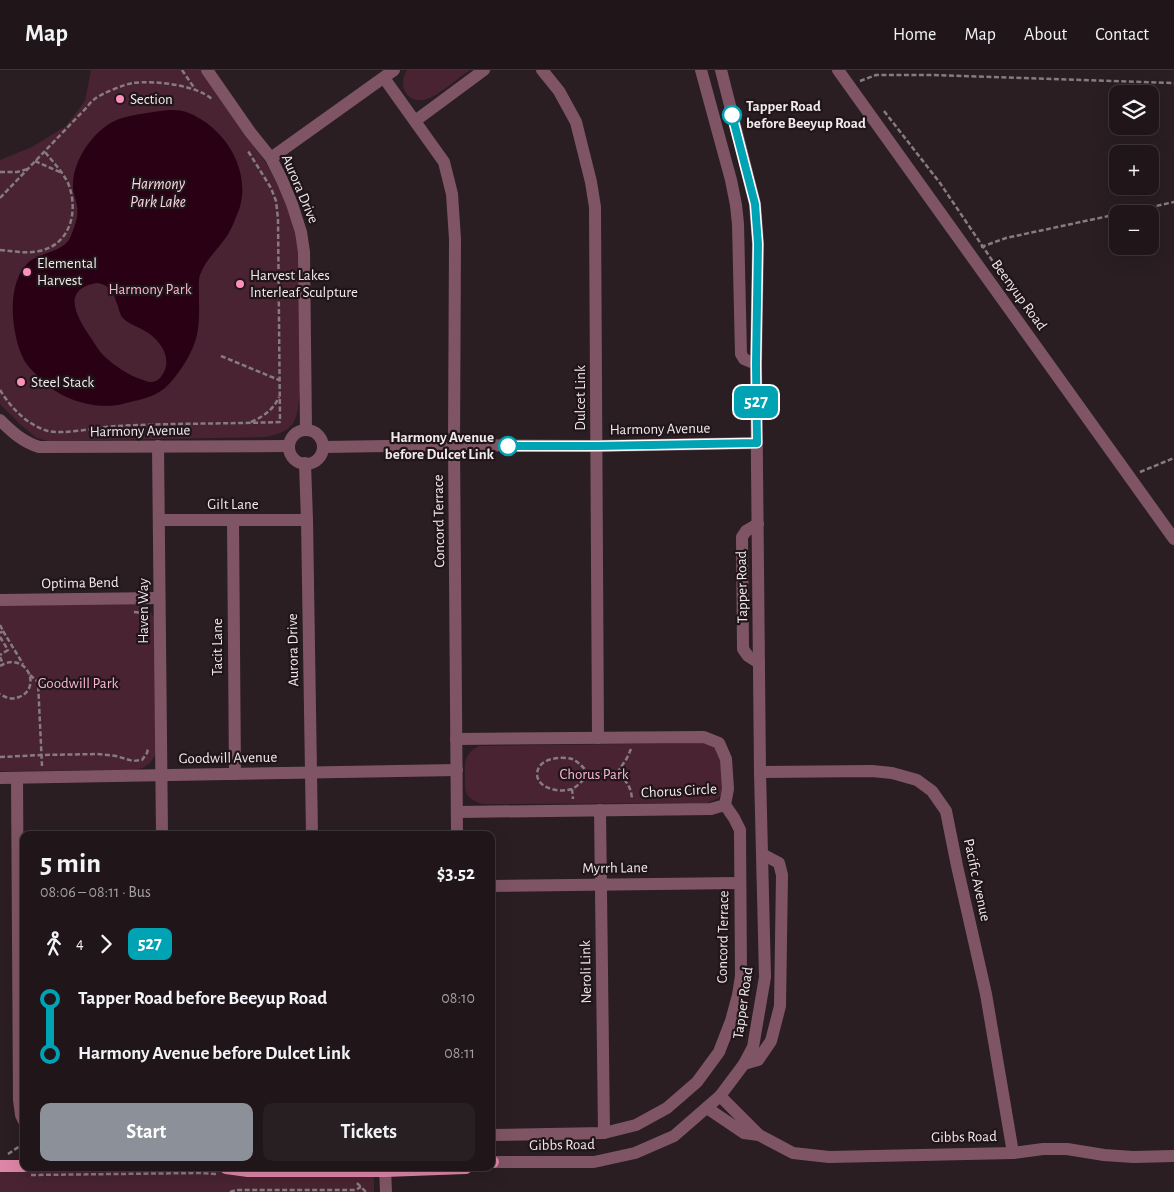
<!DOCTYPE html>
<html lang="en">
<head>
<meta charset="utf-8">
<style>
  :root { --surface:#20161a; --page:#281f23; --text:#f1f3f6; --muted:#a29fa2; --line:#3d3539; --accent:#8c9099 }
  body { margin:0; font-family:"Alegreya Sans",sans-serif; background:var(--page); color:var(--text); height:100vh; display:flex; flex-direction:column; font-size:19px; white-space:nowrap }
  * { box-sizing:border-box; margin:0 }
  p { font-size:16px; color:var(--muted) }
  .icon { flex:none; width:28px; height:28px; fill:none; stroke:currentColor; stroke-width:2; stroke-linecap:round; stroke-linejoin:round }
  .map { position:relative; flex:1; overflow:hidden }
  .drawer { position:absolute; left:20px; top:761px; width:475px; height:340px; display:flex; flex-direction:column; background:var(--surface); border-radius:10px; box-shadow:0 5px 20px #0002,0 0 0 1px var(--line) }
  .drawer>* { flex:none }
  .badge { padding:0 10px; border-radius:8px; font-size:18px; line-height:32px }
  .buttons { position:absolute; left:1109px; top:15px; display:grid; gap:10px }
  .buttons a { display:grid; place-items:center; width:50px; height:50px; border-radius:10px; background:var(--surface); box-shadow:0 5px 20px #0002,0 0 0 1px var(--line); font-size:25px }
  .map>.badge { position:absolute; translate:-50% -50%; box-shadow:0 0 0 2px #fff }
  .legs { display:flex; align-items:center; gap:8px; height:55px; padding:0 20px; font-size:16px }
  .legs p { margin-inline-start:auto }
  .summary { display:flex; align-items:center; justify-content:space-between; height:85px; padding:0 20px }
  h1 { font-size:28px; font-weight:700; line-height:38px }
  .cta { display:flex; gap:10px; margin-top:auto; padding:10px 20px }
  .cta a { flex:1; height:58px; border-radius:10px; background:var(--accent); color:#fff; font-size:20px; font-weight:700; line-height:58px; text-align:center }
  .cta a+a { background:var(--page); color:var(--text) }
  ul { padding:0 20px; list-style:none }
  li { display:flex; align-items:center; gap:18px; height:55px; font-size:19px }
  li i { display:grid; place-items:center; width:8px; height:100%; margin:0 6px; background:currentColor }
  li i::after { content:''; width:12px; height:12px; margin:-6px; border:4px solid; border-radius:50%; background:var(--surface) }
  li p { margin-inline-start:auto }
  li:first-child i { background:linear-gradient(#0000 50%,currentColor 0) }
  li:last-child i { background:linear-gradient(currentColor 50%,#0000 0) }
  header { display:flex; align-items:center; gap:30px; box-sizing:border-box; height:70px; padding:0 25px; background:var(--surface); border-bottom:1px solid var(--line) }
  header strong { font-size:24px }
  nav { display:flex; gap:28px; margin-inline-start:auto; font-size:18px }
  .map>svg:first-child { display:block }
  .green { fill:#492332 }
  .water { fill:#290014; fill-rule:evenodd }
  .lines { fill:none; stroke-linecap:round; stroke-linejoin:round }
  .path { stroke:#867c7f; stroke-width:2.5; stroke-dasharray:5 2.5; stroke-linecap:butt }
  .minor { stroke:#7f5565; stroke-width:12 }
  .major { stroke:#dd86a8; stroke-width:12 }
  .line-1-casing { stroke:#fff; stroke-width:11 }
  .line-1 { stroke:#00a3b4; stroke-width:8 }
  .poi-dot { fill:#fe8ebb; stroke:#201519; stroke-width:2 }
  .stop-1-dot { fill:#fff; stroke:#00a3b4; stroke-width:2.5 }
  .labels { text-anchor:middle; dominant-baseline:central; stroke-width:4.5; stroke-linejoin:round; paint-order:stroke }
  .poi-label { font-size:15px; fill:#f1e9eb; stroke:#201519; text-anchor:start }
  .stop-label { font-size:15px; font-weight:bold; fill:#f1e9eb; stroke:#201519; text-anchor:start }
  .street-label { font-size:15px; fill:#f1e9eb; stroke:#201519 }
  .park-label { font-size:15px; fill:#fbb7d0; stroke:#201519 }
  .water-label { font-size:16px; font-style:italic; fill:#fad7e3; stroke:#201519 }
</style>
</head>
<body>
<header>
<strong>Map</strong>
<nav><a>Home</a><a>Map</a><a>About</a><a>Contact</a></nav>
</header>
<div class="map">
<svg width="1174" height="1122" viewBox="0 0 1174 1122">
  <rect width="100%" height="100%" fill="#2a1e22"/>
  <g class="green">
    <path d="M91,0H200L266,93L279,117L299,168L300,319C297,349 298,361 265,367L48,371L37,368L21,355L0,334V90L32,77L66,56L85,31Z"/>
    <path d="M407,0H470C459,7 438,26 427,29C420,32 410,30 406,23C401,16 403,6 407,0Z"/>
    <path d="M137,534C146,537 152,541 155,550L156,683C151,695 144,699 131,700L0,701V535Z"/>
    <path d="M709,673L714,675L724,689L722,724L718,728L708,733L482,734C477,732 472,730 468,726C464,720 465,713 465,706C464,691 465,683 479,676Z"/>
    <path d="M197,1099L274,1107H374V1122H0V1101Z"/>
  </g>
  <path class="water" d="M169,40C174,40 180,40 186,42C190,43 194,45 197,47C229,64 251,104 239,140C235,149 231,162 224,170C216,181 205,191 200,205C198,211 199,219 199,226C199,240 200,258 195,272C190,287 177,307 165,318C156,325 145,329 134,331C129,332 124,334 118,335C91,339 60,329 41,309C35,303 28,297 24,290C11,265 5,211 30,191C41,183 64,181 70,168C74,158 79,147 77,136C76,129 72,122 73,115C73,89 95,58 119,49C135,44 152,42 169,40ZM97,213C112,216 113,223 118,236C119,240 120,244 122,247C128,254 137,256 145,261C161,270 175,291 160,308C155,313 150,313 143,310C128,305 116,297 104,286C99,281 95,274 91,268C77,248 60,219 97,213Z"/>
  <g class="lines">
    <g class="path">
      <path d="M182,0L195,19"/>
      <path d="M860,11L876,5H933L1174,13"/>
      <path d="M884,41L940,113L1006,211"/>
      <path d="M35,91L62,103"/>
      <path d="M0,102H17L28,99"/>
      <path d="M0,128L88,36C90,33 93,30 96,28C103,23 125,14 133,13C153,10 196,15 212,29"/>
      <path d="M1120,144L1174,132"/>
      <path d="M981,177L1006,168L1118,144"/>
      <path d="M0,180C13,181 26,184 39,181C71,175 79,140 68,113C62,101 53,92 45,82"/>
      <path d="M221,286L279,310"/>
      <path d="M0,320C11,338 27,355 48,361C65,365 97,357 116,356C171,353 226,354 280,352L278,149L276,131L271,118L248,81"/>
      <path d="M251,352C263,347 274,339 279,327"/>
      <path d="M1140,402L1174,388"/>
      <path d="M134,542L145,543L147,547"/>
      <path d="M0,555L3,561L0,563"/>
      <path d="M3,561L23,594"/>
      <path d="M0,567L8,580L0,585"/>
      <path d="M0,587L3,594"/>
      <path d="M0,596C26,580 43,618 19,627C12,630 6,628 0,624"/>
      <path d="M30,605L38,612L42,696"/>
      <path d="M38,612L89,610"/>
      <path d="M631,679L627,688L617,703C627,711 631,717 632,729"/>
      <path d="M0,687L42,685L97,684L116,686L133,691L142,690L147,683L148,679"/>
      <path d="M589,704C584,709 578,716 572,719C561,723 537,719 537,704C538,688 560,686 572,689C579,692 584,698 589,704L617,703"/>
      <path d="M572,719L573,729"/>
      <path d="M8,1084L23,1074"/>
      <path d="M31,1105L200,1103L216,1104"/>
      <path d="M357,1113L366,1122"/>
      <path d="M230,1122L236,1120H355L361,1117"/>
    </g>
    <g class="minor">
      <path d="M207,0L250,62L271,88L282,110L292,134L301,162L304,182L306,360"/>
      <path d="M542,0L559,21L576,52L591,112L595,137L598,668"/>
      <path d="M701,0L731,110L736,135L738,154L741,284L744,289L756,294"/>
      <path d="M838,0L1174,469"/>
      <path d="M384,8L444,92L452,124L455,169L454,375L457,765"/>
      <path d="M415,51L484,0"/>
      <path d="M271,88L394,0"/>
      <path d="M0,350C12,362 23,372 39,377L289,376"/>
      <circle cx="306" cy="377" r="17"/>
      <path d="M158,376L162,765"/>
      <path d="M323,377L454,375L597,376L757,373"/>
      <path d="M305,393L307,450L312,765"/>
      <path d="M159,450H307"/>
      <path d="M233,450L235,704"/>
      <path d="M758,454L746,461L742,467L743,579L748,586L759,593"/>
      <path d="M0,530L159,528"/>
      <path d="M456,669L704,667L719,673L726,689L728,719L725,735L711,739L457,742"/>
      <path d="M760,702L872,701L892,703L917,710L932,721L946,741L957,796L986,924L1013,1083"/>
      <path d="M0,708L457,700"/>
      <path d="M17,708L19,1030L21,1045L24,1051"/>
      <path d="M600,740L604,1063"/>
      <path d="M491,816L740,813"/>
      <path d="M744,994L758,990L771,971L780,936L782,805L779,793L762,784"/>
      <path d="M720,1026L759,1065"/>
      <path d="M707,1038L744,1063L759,1065L793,1083L829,1087L1013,1083L1043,1079H1067L1104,1085L1133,1087L1174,1086"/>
      <path d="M491,1065L604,1063L636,1055L667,1038L697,1012L719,982L731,951L738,925L741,906L740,760L734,748L725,735"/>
      <path d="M493,1092H594L635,1083L674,1066L720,1026L744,994L753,977L765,907L760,702L756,294L758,174L755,134L721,0"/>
      <path d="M385,1098L386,1122"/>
    </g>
    <g class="major">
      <path d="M491,1092H493"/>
      <path d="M0,1096H24"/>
      <path d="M226,1098L248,1101H385L466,1098"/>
    </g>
  </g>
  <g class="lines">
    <defs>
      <path id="line-1" d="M508,376H597L757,373L756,294L758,174L755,134L732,45"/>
    </defs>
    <use href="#line-1" class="line-1-casing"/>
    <use href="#line-1" class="line-1"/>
  </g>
  <g class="poi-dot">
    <circle cx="120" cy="29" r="5"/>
    <circle cx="27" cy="202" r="5"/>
    <circle cx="240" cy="214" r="5"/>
    <circle cx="21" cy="312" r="5"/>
  </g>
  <g class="stop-1-dot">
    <circle cx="732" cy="45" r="9"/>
    <circle cx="508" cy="376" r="9"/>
  </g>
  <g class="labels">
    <g class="poi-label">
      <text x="130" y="29">Section</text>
      <text x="37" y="193">Elemental<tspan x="37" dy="17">Harvest</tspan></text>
      <text x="250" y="205">Harvest Lakes<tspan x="250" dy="17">Interleaf Sculpture</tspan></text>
      <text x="31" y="312">Steel Stack</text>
    </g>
    <g class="stop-label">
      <text x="746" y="36">Tapper Road<tspan x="746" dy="17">before Beeyup Road</tspan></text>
      <text x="494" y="367" text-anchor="end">Harmony Avenue<tspan x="494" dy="17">before Dulcet Link</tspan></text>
    </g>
    <g class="street-label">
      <text transform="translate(300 119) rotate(67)">Aurora Drive</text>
      <text transform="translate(1019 225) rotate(54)">Beenyup Road</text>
      <text transform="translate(580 328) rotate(-90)">Dulcet Link</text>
      <text transform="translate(660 359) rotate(-1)">Harmony Avenue</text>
      <text transform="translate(140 361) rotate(-1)">Harmony Avenue</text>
      <text x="233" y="434">Gilt Lane</text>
      <text transform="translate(439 451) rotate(-91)">Concord Terrace</text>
      <text transform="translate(80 513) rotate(-1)">Optima Bend</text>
      <text transform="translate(742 517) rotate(-91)">Tapper Road</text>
      <text transform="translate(143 541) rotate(-90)">Haven Way</text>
      <text transform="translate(217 577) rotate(-90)">Tacit Lane</text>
      <text transform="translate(293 580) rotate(-91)">Aurora Drive</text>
      <text transform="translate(228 688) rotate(-1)">Goodwill Avenue</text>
      <text transform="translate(679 721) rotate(-3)">Chorus Circle</text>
      <text transform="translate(615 798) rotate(-1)">Myrrh Lane</text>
      <text transform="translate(977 810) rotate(78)">Pacific Avenue</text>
      <text transform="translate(723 867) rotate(-89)">Concord Terrace</text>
      <text transform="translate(586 902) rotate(-91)">Neroli Link</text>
      <text transform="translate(743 933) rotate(-82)">Tapper Road</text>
      <text transform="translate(964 1067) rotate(-1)">Gibbs Road</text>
      <text transform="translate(562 1075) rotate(-1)">Gibbs Road</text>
    </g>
    <g class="park-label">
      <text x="150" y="219">Harmony Park</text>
      <text x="78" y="613">Goodwill Park</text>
      <text x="594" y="704">Chorus Park</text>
    </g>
    <g class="water-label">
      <text x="158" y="114">Harmony<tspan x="158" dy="18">Park Lake</tspan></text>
    </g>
  </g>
</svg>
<div class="buttons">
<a><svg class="icon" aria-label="layers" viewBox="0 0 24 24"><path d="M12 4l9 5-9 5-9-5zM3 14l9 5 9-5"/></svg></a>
<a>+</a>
<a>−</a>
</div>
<b class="badge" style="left:756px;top:332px;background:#00a3b4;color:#fff">527</b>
<section class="drawer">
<div class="summary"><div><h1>5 min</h1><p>08:06 – 08:11 · Bus</p></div><b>$3.52</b></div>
<div class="legs"><svg class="icon" aria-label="walk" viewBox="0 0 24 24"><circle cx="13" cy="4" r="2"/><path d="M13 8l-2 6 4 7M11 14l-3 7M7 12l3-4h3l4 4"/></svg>4<svg class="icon" aria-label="forward" viewBox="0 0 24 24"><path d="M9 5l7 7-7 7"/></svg><b class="badge" style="background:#00a3b4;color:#fff">527</b></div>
<ul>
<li><i style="color:#00a3b4"></i><b>Tapper Road before Beeyup Road</b><p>08:10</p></li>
<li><i style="color:#00a3b4"></i><b>Harmony Avenue before Dulcet Link</b><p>08:11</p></li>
</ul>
<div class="cta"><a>Start</a><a>Tickets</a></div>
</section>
</div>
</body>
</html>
